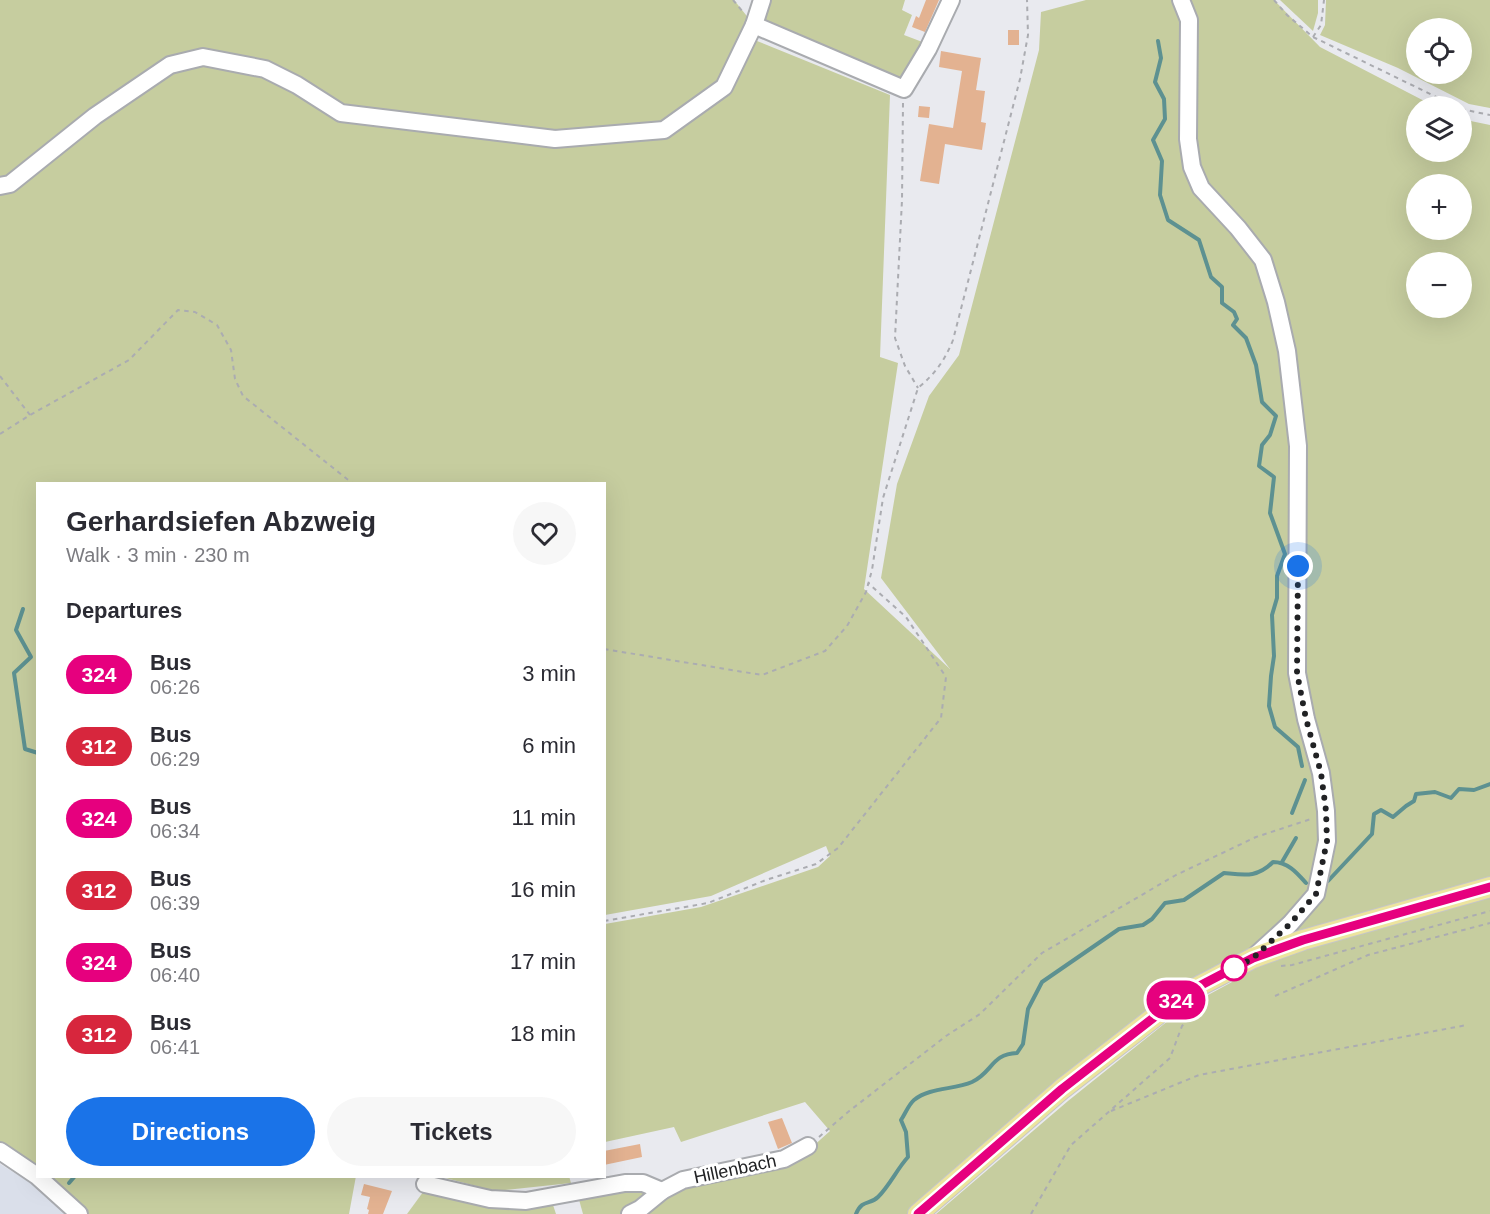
<!DOCTYPE html>
<html lang="en">
<head>
<meta charset="utf-8">
<style>
  :root { --surface:#fff; --page:#f7f7f7; --text:#2b2b33; --muted:#7c7c81; --accent:#1a73e8 }
  body { margin:0; font-family:Helvetica,sans-serif; background:var(--page); color:var(--text); height:100vh; display:flex; flex-direction:column; font-size:22px; white-space:nowrap }
  * { box-sizing:border-box; margin:0 }
  p { font-size:20px; color:var(--muted) }
  .icon { flex:none; width:33px; height:33px; fill:none; stroke:currentColor; stroke-width:2; stroke-linecap:round; stroke-linejoin:round }
  .map { position:relative; flex:1; overflow:hidden }
  .sheet { position:absolute; left:36px; top:482px; width:570px; height:696px; display:flex; flex-direction:column; background:var(--surface); border-radius:0px; box-shadow:0 6px 24px #0002 }
  .sheet>* { flex:none }
  .badge { padding:0 12px; border-radius:20px; font-size:21px; line-height:39px }
  .buttons { position:absolute; left:1406px; top:18px; display:grid; gap:12px }
  .buttons a { display:grid; place-items:center; width:66px; height:66px; border-radius:50%; background:var(--surface); box-shadow:0 6px 24px #0002; font-size:30px }
  .you { position:absolute; width:30px; height:30px; margin:-15px; border:4px solid #fff; border-radius:50%; background:#1a73e8; box-shadow:0 0 0 9px #1a73e833 }
  .map>.badge { position:absolute; translate:-50% -50%; box-shadow:0 0 0 3px #fff }
  h2 { padding:0 30px; font-size:22px; line-height:54px }
  .round { display:grid; place-items:center; flex:none; width:63px; height:63px; border-radius:32px; background:var(--page) }
  .overview { display:flex; align-items:center; justify-content:space-between; height:102px; padding:0 30px }
  h1 { font-size:28px; font-weight:700; line-height:45px }
  .action { display:flex; gap:12px; margin-top:auto; padding:12px 30px }
  .action a { flex:1; height:69px; border-radius:36px; background:var(--accent); color:#fff; font-size:24px; font-weight:700; line-height:69px; text-align:center }
  .action a+a { background:var(--page); color:var(--text) }
  ul { padding:0; list-style:none }
  li { display:flex; align-items:center; gap:18px; height:72px; padding:0 30px }
  li div { flex:1 }
  li b { display:block; font-size:22px }
  li em { font-style:normal }
  li .badge { min-width:66px; font-weight:700; text-align:center }
  .map>svg:first-child { display:block }
  .built { fill:#dadfea }
  .green { fill:#c6cd9f; fill-rule:evenodd }
  .lines { fill:none; stroke-linecap:round; stroke-linejoin:round }
  .stream { stroke:#5d9191; stroke-width:4 }
  .building { fill:#e3b291 }
  .minor-casing { stroke:#a9abaf; stroke-width:20 }
  .major-casing { stroke:#c5c6c6; stroke-width:22 }
  .path { stroke:#abacb1; stroke-width:2; stroke-dasharray:4.5 4.5; stroke-linecap:butt }
  .minor { stroke:#fff; stroke-width:16 }
  .major { stroke:#ece49e; stroke-width:20 }
  .line-casing { stroke:#fff; stroke-width:14 }
  .line { stroke:#e6007e; stroke-width:9 }
  .walk { stroke:#212224; stroke-width:6; stroke-dasharray:0 10.8 }
  .stop-dot { fill:#fff; stroke:#e6007e; stroke-width:3 }
  .labels { text-anchor:middle; dominant-baseline:central; stroke-width:6; stroke-linejoin:round; paint-order:stroke }
  .street-label { font-size:18px; fill:#212224; stroke:#fff }
</style>
</head>
<body>
<div class="map">
<svg width="1490" height="1214" viewBox="0 0 1490 1214">
  <rect width="100%" height="100%" fill="#e9eaef"/>
  <path class="built" d="M0,1164L50,1195L67,1214H0Z"/>
  <g class="green">
    <path d="M0,0H734L754,25L752,39L890,95L880,357L898,363L864,589L950,669L881,578L897,484L929,396L959,355L1039,50L1041,12L1086,0H1274L1320,47L1434,106H1416V152H1461V119L1490,125V1214H936L1068,1101L1184,1008L1232,982L1224,968L912,1214H639L663,1195L811,1148L830,1131L805,1102L681,1142L674,1127L605,1142V924L701,907L818,867L830,856L826,846L711,896L605,915L604,483H38V1176H356L349,1214H79L0,1151ZM1416,184H1461V230H1416ZM1416,262H1461V308H1416Z"/>
    <path d="M767,0H905L902,10L912,15L904,35L925,43L901,86L761,22Z"/>
    <path d="M1280,0H1318V13L1313,31Z"/>
    <path d="M1326,0H1490V108L1469,104L1398,68L1320,35L1325,25ZM1416,28H1461V74H1416Z"/>
    <path d="M438,1176H569L571,1183L495,1191Z"/>
    <path d="M642,1187L652,1194L624,1214H583L578,1196Z"/>
    <path d="M426,1188L551,1199L556,1214H407Z"/>
  </g>
  <g class="lines">
    <g class="stream">
      <path d="M1158,41L1161,58L1155,82L1164,99L1165,119L1153,140L1162,161L1160,195L1168,220L1199,240L1211,277L1222,287V303L1234,312L1237,319L1233,325L1246,338L1256,365L1262,402L1276,416L1270,435L1262,445L1259,466L1274,477L1270,513L1285,554L1277,576V598L1272,615L1274,656L1271,676L1269,706L1275,727L1298,747L1302,766"/>
      <path d="M23,609L16,630L31,657L14,673L25,749L38,753"/>
      <path d="M1292,813L1305,780"/>
      <path d="M1282,862L1296,838"/>
      <path d="M1328,881L1372,834L1374,814L1381,810L1393,817L1406,806L1414,801L1416,794L1435,792L1451,798L1459,789L1474,790L1490,784"/>
      <path d="M69,1183L75,1176"/>
      <path d="M856,1214C862,1199 870,1205 878,1197C890,1185 897,1169 908,1157L906,1132L901,1120C905,1114 909,1104 914,1100C930,1087 954,1090 972,1082C993,1072 991,1054 1017,1053L1023,1044L1028,1009L1042,982L1119,929L1143,925L1152,919L1165,903L1184,900L1224,873C1245,875 1257,878 1273,862C1288,862 1297,873 1306,883"/>
    </g>
  </g>
  <g class="building">
    <path d="M926,0H939L925,32L912,27L916,16L919,18Z"/>
    <rect x="1008" y="30" width="11" height="15"/>
    <path d="M941,51L981,58L976,90L985,91L981,122L986,123L982,150L945,144L939,184L920,181L929,124L953,128L962,71L939,67Z"/>
    <path d="M919,106L930,107L929,118L918,117Z"/>
    <path d="M782,1118L792,1143L778,1149L768,1122Z"/>
    <path d="M640,1144L642,1157L604,1165V1151Z"/>
    <path d="M364,1184L392,1191L383,1214H368L369,1210L367,1209L370,1197L361,1195Z"/>
  </g>
  <g class="lines">
    <defs>
      <g id="minor">
        <path d="M1181,0L1189,20L1188,139L1192,167L1201,188L1238,228L1263,260L1276,302L1287,351L1298,446L1297,673L1306,719L1321,773L1326,811L1327,841L1316,894L1290,924L1255,956"/>
        <path d="M754,25L904,89L928,49L951,0"/>
        <path d="M0,186L10,184L95,116L170,65L203,57L265,69L297,85L341,113L555,139L664,130L724,87L754,25L762,0"/>
        <path d="M0,1151L37,1176L79,1214"/>
        <path d="M425,1184L490,1199L526,1201L625,1183H643L662,1191"/>
        <path d="M630,1214L640,1209L662,1191L683,1180L784,1159L808,1146"/>
      </g>
      <path id="major" d="M918,1214L1062,1089L1184,994L1253,958L1303,940L1490,887"/>
    </defs>
    <use href="#minor" class="minor-casing"/>
    <use href="#major" class="major-casing"/>
    <g class="path">
      <path d="M733,0L743,12"/>
      <path d="M1274,0L1287,15L1313,37L1455,106"/>
      <path d="M1313,37L1321,25L1324,0"/>
      <path d="M903,103L902,200L895,338L905,366L918,388"/>
      <path d="M1461,109L1490,115"/>
      <path d="M0,376L30,415"/>
      <path d="M0,434L30,415L129,360L178,310L195,312L217,325L231,350L235,379L243,396L352,483"/>
      <path d="M604,649L762,675L825,651L847,626L866,592L872,570L883,498L918,388C935,374 945,360 953,340L1020,79L1028,35L1027,0"/>
      <path d="M604,921L708,903L766,880L816,864L838,848L941,718L946,677L906,617L868,583"/>
      <path d="M1281,966L1292,965L1490,911"/>
      <path d="M1275,996L1368,955L1490,923"/>
      <path d="M1111,1111L1199,1075L1467,1025"/>
      <path d="M819,1137L848,1112L946,1036L980,1014L1042,953L1176,875L1256,837L1311,819"/>
      <path d="M1031,1214L1071,1145L1170,1058L1182,1026L1207,1001"/>
    </g>
    <use href="#minor" class="minor"/>
    <use href="#major" class="major"/>
  </g>
  <g class="lines">
    <defs>
      <path id="line" d="M918,1214L1062,1089L1184,994L1253,958L1303,940L1490,887"/>
    </defs>
    <use href="#line" class="line-casing"/>
    <use href="#line" class="line"/>
    <path class="walk" d="M1234,968L1231,970L1253,958L1290,924L1316,894L1327,841L1326,811L1321,773L1306,719L1297,673L1298,566"/>
  </g>
  <circle class="stop-dot" cx="1234" cy="968" r="12"/>
  <g class="labels">
    <g class="street-label">
      <text transform="translate(735 1169) rotate(-12)">Hillenbach</text>
    </g>
  </g>
</svg>
<div class="buttons">
<a><svg class="icon" aria-label="locate" viewBox="0 0 24 24"><circle cx="12" cy="12" r="6"/><path d="M12 2v4M12 18v4M2 12h4M18 12h4"/></svg></a>
<a><svg class="icon" aria-label="layers" viewBox="0 0 24 24"><path d="M12 4l9 5-9 5-9-5zM3 14l9 5 9-5"/></svg></a>
<a>+</a>
<a>−</a>
</div>
<div class="you" style="left:1298px;top:566px"></div>
<b class="badge" style="left:1176px;top:1000px;background:#e6007e;color:#fff">324</b>
<section class="sheet">
<div class="overview"><div><h1>Gerhardsiefen Abzweig</h1><p>Walk · 3 min · 230 m</p></div><a class="round"><svg class="icon" aria-label="heart" viewBox="0 0 24 24"><path d="M12 20l-8-8c-3-5 5-10 8-4 3-6 11-1 8 4z"/></svg></a></div>
<h2>Departures</h2>
<ul>
<li><span class="badge" style="background:#e6007e;color:#fff">324</span><div><b>Bus</b><p>06:26</p></div><em>3 min</em></li>
<li><span class="badge" style="background:#d7263d;color:#fff">312</span><div><b>Bus</b><p>06:29</p></div><em>6 min</em></li>
<li><span class="badge" style="background:#e6007e;color:#fff">324</span><div><b>Bus</b><p>06:34</p></div><em>11 min</em></li>
<li><span class="badge" style="background:#d7263d;color:#fff">312</span><div><b>Bus</b><p>06:39</p></div><em>16 min</em></li>
<li><span class="badge" style="background:#e6007e;color:#fff">324</span><div><b>Bus</b><p>06:40</p></div><em>17 min</em></li>
<li><span class="badge" style="background:#d7263d;color:#fff">312</span><div><b>Bus</b><p>06:41</p></div><em>18 min</em></li>
</ul>
<div class="action"><a>Directions</a><a>Tickets</a></div>
</section>
</div>
</body>
</html>
